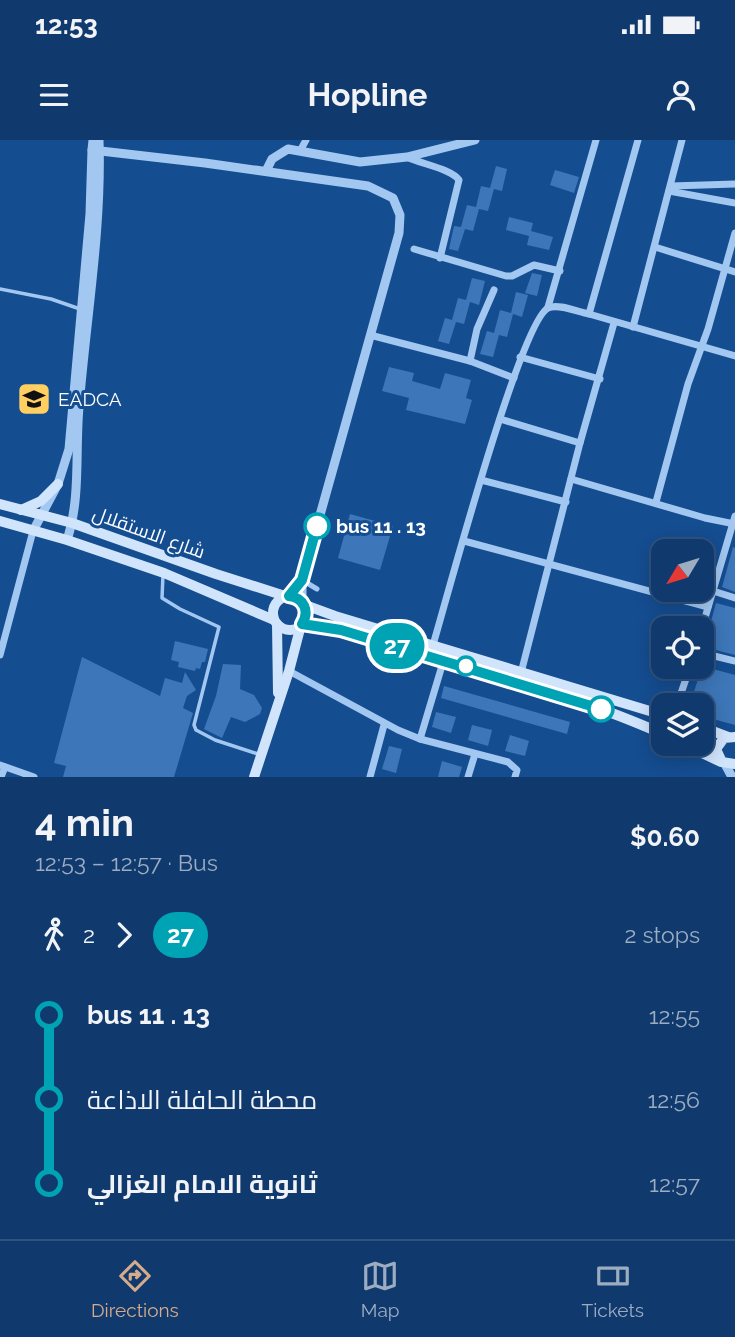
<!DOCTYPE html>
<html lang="en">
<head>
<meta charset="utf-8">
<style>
  :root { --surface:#103a6d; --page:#194172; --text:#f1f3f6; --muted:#9cadc2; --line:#305480; --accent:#d6ab8b }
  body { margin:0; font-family:Raleway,Cairo,sans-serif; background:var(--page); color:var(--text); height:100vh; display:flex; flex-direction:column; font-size:26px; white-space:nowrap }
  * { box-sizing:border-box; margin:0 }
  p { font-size:23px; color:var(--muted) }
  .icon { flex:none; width:38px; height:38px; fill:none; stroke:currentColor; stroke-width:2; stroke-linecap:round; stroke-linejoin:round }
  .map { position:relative; height:637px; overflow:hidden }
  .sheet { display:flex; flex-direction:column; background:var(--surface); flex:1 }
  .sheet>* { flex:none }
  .badge { padding:0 14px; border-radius:23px; font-size:24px; line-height:46px }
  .needle { width:46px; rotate:232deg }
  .controls { position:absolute; left:651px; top:399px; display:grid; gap:14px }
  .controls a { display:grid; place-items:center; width:63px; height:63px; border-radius:14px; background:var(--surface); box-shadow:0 4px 18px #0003,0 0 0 2px var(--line); font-size:35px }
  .map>.badge { position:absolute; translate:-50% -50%; box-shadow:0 0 0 4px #fff }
  .legs { display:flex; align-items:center; gap:10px; height:77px; padding:0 35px; font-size:23px }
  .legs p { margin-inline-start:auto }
  .summary { display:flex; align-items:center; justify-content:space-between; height:119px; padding:0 35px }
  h1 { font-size:38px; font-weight:700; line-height:52px }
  ul { padding:0 35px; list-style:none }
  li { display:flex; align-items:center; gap:24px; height:84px; font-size:26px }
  li i { display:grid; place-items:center; width:10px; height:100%; margin:0 9px; background:currentColor }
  li i::after { content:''; width:18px; height:18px; margin:-9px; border:5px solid; border-radius:50%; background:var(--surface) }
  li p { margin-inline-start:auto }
  li:first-child i { background:linear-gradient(#0000 50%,currentColor 0) }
  li:last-child i { background:linear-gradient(currentColor 50%,#0000 0) }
  .status { display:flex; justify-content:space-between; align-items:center; height:49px; padding:0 35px; background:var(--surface); direction:ltr }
  .status svg { height:19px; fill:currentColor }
  header { display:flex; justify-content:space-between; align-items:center; height:91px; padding:0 35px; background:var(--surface); font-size:32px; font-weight:700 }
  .menu { display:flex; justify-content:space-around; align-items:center; height:98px; border-top:2px solid var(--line); background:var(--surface); font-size:19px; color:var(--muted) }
  .menu a { display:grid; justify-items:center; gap:4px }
  .menu .selected { color:var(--accent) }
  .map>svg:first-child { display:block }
  .building { fill:#3d77b9 }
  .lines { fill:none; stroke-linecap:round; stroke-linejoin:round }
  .service { stroke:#a2c7f1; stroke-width:3.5 }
  .pedestrian { stroke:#a2c7f1; stroke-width:5 }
  .minor { stroke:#a2c7f1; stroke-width:7 }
  .tertiary { stroke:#a2c7f1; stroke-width:9 }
  .secondary { stroke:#d0e4fc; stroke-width:10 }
  .line-1-casing { stroke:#fff; stroke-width:16 }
  .line-1 { stroke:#00a3b4; stroke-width:10 }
  .stop-1-dot { fill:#fff; stroke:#00a3b4; stroke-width:3.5 }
  .labels { text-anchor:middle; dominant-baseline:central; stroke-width:6; stroke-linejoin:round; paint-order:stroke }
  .poi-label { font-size:19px; fill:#fff; stroke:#154d91; text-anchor:start }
  .stop-label { font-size:19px; font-weight:bold; fill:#fff; stroke:#154d91; text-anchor:start }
  .street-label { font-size:19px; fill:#fff; stroke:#154d91 }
</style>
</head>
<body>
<div class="status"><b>12:53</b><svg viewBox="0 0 49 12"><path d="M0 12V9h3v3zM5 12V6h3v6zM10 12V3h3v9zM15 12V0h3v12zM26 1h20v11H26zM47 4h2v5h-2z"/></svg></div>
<header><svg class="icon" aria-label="menu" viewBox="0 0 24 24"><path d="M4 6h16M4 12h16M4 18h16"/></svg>Hopline<svg class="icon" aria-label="person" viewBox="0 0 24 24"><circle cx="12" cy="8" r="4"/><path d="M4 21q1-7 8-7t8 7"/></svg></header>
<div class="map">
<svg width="735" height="637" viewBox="0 0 735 637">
  <rect width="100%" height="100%" fill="#154d91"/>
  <g class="building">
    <path d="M496,26L507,29L502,51L494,49L488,71L479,69L473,91L465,89L458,111L449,109L454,86L461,87L467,65L476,67L481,46L490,48Z"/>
    <path d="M555,30L579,37L574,53L550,45Z"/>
    <path d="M509,77L533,83L531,91L553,97L549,110L527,105L529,96L506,90Z"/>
    <path d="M532,133L542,135L537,156L525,153Z"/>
    <path d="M472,138L485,141L479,165L470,162L464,184L456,182L449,204L438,201L445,178L452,180L458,158L466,160Z"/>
    <path d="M516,152L528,155L522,177L513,174L507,197L499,195L493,217L480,214L487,191L494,193L500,170L511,173Z"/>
    <path d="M389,227L414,233L412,241L440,249L445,233L471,240L466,258L472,260L465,284L406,270L409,258L382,251Z"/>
    <path d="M350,374L393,386L380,430L338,418Z"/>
    <path d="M733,407L735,408V452L722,447Z"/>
    <path d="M716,463L735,468V515L704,507Z"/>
    <path d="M175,501L208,509L205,522H202L200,529L196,528L195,531L178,527L179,522L171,520Z"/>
    <path d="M82,517L160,556L165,538L182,543L185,532L196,550L187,556L183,568L193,573L174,637H63L66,626L54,623Z"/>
    <path d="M223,524L241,525L240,549L254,555L262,568L260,574L245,582L231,577L222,598L204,589L216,556Z"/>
    <path d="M702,526L735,535V585L702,576V565H690Z"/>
    <path d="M444,546L570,582L567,594L441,558Z"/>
    <path d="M436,572L456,577L451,593L432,587Z"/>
    <path d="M472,585L492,590L488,606L468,600Z"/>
    <path d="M510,595L529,601L525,616L505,611Z"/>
    <path d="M389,606L402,609L396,633L382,629Z"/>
    <path d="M442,621L462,627L459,637H438Z"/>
  </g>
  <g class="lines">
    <g class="service">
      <path d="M0,149L51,159L80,169"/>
      <path d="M163,435L162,458L180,469L219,487L194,585L196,590L215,600L258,614"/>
    </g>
    <path class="pedestrian" d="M302,440L317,449"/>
    <g class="minor">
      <path d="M300,11L306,0"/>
      <path d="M407,17C421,24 452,29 459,40L440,118"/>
      <path d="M671,46L735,44"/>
      <path d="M669,51L735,63"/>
      <path d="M655,107L735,132"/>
      <path d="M414,109L506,136H512L534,125L560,131"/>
      <path d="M548,167L596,0"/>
      <path d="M589,174L735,216"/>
      <path d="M633,187L682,0"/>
      <path d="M370,195L470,221L514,238"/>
      <path d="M520,217L600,239"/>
      <path d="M470,221L477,189L494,150"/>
      <path d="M500,279L580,303"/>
      <path d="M571,339L705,378L735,384"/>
      <path d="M481,340L566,362"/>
      <path d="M656,362L688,244L708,189L735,93"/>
      <path d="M464,401L708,467"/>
      <path d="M713,451L735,458"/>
      <path d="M702,488L735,376"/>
      <path d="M433,505C447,458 520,183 548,168C558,163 578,172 589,174L638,0"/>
      <path d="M702,513L735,521"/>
      <path d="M0,515L33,391"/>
      <path d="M289,531L398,590L420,599L508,622L517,630L515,637"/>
      <path d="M521,533L580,303L614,183"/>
      <path d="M677,565L690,527"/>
      <path d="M420,599L444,519"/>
      <path d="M0,625L34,637"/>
      <path d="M1,637L5,627"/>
      <path d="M370,637L384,585"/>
      <path d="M468,637L475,614"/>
    </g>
    <g class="tertiary">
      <path d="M93,0L92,10L205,23L368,46L393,58L400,75L399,93L308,418L302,440V461"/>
      <path d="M266,31L272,19L288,9L360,22L407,17L475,0"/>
      <path d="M33,391L58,344L69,309L90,74L92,10"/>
      <path d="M67,400C81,358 75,311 79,267C86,178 102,89 99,0"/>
      <path d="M289,456L302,440"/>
      <path d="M725,624L732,637"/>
    </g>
    <g class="secondary">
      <path d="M0,364L72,383L216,434L285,456"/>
      <path d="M21,370L41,361L58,344"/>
      <path d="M0,381L67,400L164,433L274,480"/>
      <circle cx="290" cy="473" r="17"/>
      <path d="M305,465L335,476L663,575"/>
      <path d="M277,484L278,553"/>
      <path d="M302,484C343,487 382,502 421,513C503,536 586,560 663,594"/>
      <path d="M702,587L728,597"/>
      <path d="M735,597L724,598L716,609L722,622L735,624"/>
      <path d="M683,604L721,622"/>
      <path d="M254,637L289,531L301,485"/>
    </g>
  </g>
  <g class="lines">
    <defs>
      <path id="line-1" d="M317,386L302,440L289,456C304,458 310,471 302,484L341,490L601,569"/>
    </defs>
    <use href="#line-1" class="line-1-casing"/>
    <use href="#line-1" class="line-1"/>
  </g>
  <defs>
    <symbol id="university-square" viewBox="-11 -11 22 22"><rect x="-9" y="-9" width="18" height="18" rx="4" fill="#ffcf62" stroke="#154d91"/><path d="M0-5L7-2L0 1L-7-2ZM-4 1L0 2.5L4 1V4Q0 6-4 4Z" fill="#111"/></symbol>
  </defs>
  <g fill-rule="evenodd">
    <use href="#university-square" x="15" y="240" width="38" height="38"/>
  </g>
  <g class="stop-1-dot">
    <circle cx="317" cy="386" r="12"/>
    <circle cx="466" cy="526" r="9"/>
    <circle cx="601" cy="569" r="12"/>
  </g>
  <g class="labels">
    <g class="poi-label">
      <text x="58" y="259">EADCA</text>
    </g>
    <g class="stop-label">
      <text x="336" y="386">bus 11 . 13</text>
    </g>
    <g class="street-label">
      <text transform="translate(149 392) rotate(20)">شارع الاستقلال</text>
    </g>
  </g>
</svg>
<div class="controls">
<a><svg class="needle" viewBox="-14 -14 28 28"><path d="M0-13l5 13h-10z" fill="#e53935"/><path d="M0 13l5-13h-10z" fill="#9cadc2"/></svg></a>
<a><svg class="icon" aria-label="locate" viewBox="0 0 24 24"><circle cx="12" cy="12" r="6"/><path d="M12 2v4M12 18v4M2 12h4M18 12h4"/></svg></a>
<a><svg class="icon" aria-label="layers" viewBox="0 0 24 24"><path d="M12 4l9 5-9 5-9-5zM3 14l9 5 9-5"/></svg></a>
</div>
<b class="badge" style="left:397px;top:506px;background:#00a3b4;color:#fff">27</b>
</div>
<section class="sheet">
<div class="summary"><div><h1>4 min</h1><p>12:53 – 12:57 · Bus</p></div><b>$0.60</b></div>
<div class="legs"><svg class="icon" aria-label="walk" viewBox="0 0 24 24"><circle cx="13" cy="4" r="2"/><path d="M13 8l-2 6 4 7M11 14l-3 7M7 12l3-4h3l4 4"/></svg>2<svg class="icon" aria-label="forward" viewBox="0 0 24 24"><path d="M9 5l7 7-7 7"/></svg><b class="badge" style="background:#00a3b4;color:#fff">27</b><p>2 stops</p></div>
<ul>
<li><i style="color:#00a3b4"></i><b>bus 11 . 13</b><p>12:55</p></li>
<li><i style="color:#00a3b4"></i><span>محطة الحافلة الاذاعة</span><p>12:56</p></li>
<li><i style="color:#00a3b4"></i><b>ثانوية الامام الغزالي</b><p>12:57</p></li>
</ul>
</section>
<nav class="menu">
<a class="selected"><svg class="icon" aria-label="directions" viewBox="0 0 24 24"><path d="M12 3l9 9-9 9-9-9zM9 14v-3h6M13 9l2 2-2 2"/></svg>Directions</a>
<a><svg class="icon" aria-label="map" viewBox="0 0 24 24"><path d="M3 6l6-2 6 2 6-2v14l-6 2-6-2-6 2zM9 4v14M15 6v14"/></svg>Map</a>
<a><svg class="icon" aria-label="tickets" viewBox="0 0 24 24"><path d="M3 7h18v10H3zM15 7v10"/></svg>Tickets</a>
</nav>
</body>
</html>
